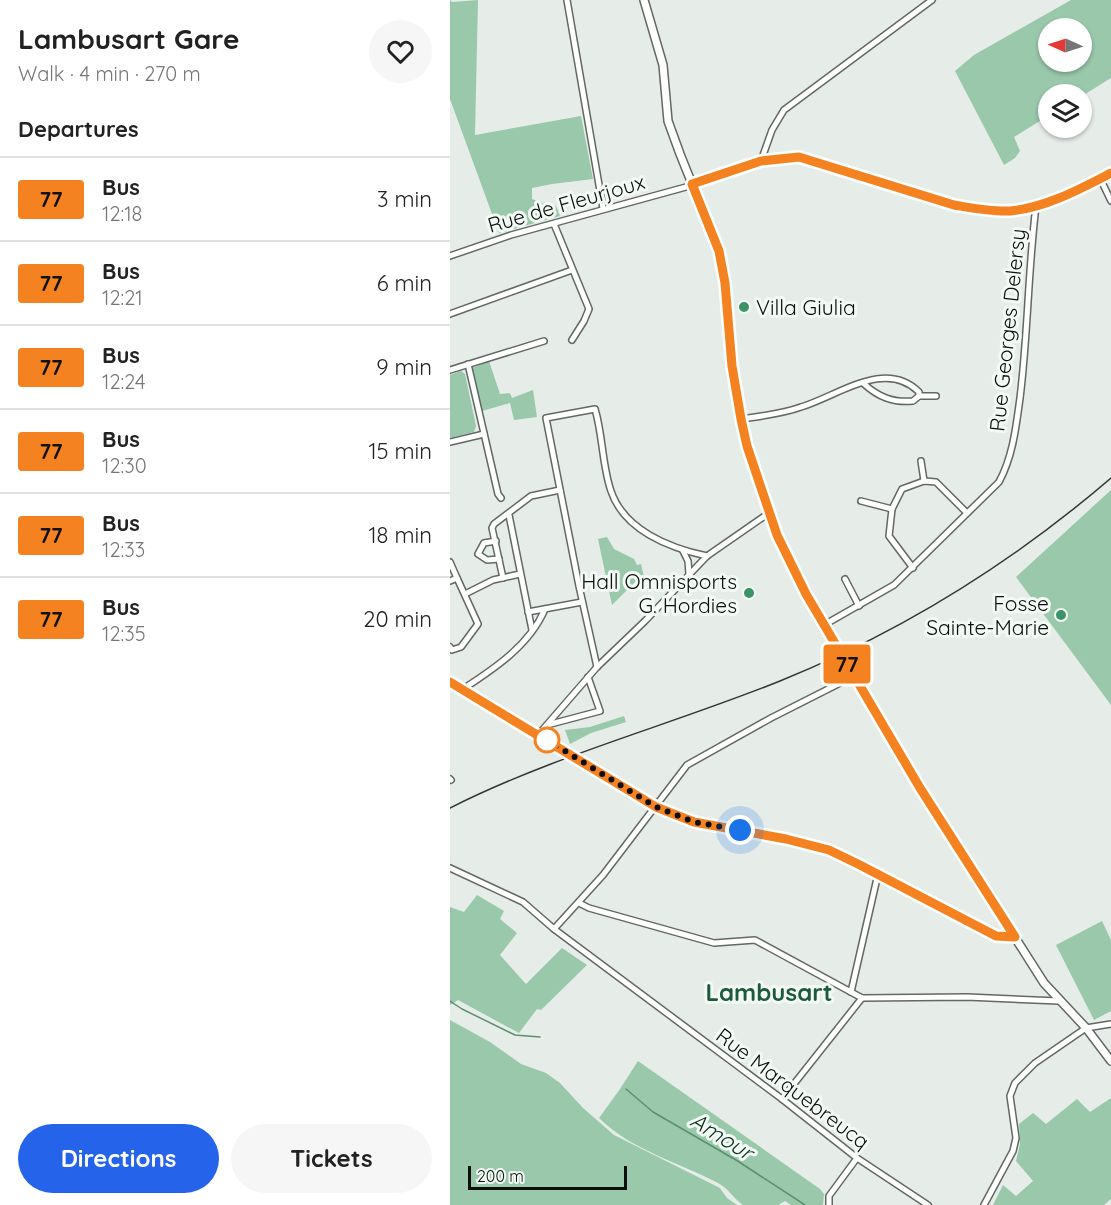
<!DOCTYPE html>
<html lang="en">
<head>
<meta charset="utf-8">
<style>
  :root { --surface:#fff; --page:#f6f6f6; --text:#222; --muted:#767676; --line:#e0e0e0; --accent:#2563eb }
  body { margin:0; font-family:Quicksand,sans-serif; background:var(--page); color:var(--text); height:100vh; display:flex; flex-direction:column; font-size:22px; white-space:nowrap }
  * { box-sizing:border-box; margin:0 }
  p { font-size:20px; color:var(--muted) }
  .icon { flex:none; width:33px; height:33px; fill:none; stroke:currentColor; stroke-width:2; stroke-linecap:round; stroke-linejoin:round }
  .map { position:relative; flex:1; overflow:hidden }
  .panel { display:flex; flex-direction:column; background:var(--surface); width:450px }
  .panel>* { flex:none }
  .badge { padding:0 12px; border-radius:4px; font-size:21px; line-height:39px }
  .needle { width:39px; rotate:273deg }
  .tools { position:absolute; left:588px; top:18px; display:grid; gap:12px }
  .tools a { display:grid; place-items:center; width:54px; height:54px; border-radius:50%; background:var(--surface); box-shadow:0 2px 4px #0004; font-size:30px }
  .scale { position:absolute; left:18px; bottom:15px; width:159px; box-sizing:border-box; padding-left:6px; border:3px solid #0d0f0d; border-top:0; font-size:16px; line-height:21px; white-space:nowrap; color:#0d0f0d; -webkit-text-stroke:4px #f3faf6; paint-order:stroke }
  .you { position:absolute; width:30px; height:30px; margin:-15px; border:4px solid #fff; border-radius:50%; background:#1a73e8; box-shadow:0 0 0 9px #1a73e833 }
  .map>.badge { position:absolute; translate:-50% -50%; box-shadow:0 0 0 3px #fff }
  h2 { padding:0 18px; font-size:22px; line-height:54px }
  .round { display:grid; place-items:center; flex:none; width:63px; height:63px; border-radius:32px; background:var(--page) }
  .summary { display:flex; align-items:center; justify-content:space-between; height:102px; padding:0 18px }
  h1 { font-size:28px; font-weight:700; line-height:45px }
  .cta { display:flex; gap:12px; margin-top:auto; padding:12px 18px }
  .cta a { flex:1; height:69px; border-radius:36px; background:var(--accent); color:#fff; font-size:24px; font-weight:700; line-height:69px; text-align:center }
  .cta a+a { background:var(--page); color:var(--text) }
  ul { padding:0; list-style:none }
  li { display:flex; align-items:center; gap:18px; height:84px; padding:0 18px; border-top:2px solid var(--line) }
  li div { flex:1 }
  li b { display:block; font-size:22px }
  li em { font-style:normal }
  li .badge { min-width:66px; font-weight:700; text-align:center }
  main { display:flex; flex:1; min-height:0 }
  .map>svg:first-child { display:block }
  .green { fill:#99c8ab; fill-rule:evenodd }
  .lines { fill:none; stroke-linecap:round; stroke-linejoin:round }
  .stream { stroke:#5b9071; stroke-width:1.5 }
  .minor-casing { stroke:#626864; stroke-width:8 }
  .major-casing { stroke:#626864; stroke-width:10 }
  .minor { stroke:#fff; stroke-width:5 }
  .major { stroke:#fff; stroke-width:7 }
  .rail { stroke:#343634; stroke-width:1.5 }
  .major-bridge-casing { stroke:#626864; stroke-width:10; stroke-linecap:butt }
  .major-bridge { stroke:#fff; stroke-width:7 }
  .line-casing { stroke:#fff; stroke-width:14 }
  .line { stroke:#f58220; stroke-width:9 }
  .walk { stroke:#0d0f0d; stroke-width:6; stroke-dasharray:0 10.8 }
  .poi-dot { fill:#3d9367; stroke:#f3faf6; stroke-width:2 }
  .stop-dot { fill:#fff; stroke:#f58220; stroke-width:3 }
  .labels { text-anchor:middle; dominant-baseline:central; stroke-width:6; stroke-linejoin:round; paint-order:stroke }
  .street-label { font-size:21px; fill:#0d0f0d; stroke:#f3faf6 }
  .poi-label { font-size:21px; fill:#0d0f0d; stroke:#f3faf6; text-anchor:end }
  .water-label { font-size:22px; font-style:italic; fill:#103120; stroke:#f3faf6 }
  .quarter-label { font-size:24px; font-weight:bold; fill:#1d593b; stroke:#f3faf6 }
</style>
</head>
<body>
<main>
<section class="panel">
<div class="summary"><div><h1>Lambusart Gare</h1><p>Walk · 4 min · 270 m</p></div><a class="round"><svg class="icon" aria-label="heart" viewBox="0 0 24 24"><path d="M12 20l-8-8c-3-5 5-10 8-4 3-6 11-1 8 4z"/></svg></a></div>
<h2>Departures</h2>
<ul>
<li><span class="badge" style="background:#f58220;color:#111">77</span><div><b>Bus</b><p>12:18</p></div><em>3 min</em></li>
<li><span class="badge" style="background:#f58220;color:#111">77</span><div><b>Bus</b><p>12:21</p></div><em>6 min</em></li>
<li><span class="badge" style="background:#f58220;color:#111">77</span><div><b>Bus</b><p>12:24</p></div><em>9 min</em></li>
<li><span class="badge" style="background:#f58220;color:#111">77</span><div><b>Bus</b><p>12:30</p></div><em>15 min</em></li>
<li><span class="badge" style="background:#f58220;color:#111">77</span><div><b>Bus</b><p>12:33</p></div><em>18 min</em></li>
<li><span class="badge" style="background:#f58220;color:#111">77</span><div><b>Bus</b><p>12:35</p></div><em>20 min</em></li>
</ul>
<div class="cta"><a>Directions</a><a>Tickets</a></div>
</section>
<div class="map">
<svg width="661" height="1205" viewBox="0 0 661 1205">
  <rect width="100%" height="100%" fill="#e6ece8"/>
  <g class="green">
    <path d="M0,0L2,2L28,0L25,135L131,116L143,179L102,184L82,188V199L97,205L106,206L110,216L49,233L0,99Z"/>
    <path d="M621,0H661V78L632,96L598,94V116L564,137L570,151L565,158L554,165L505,71L524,55ZM598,28H632V62H598Z"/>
    <path d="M39,361L50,394L60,393L62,398L83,390L87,417L64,420L60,403L32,411L22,368Z"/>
    <path d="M11,371L15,374L26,426L24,432L0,438V375Z"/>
    <path d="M661,490V705L566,577Z"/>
    <path d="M157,537L164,549L184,559L187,565L191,564L194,577L188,579L162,605L148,539Z"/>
    <path d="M174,716L176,722L141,733L120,744L115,730L140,727Z"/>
    <path d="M27,895L54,911L50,919L67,933L50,955L76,984L112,948L137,965L91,1010L87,1009L69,1033L8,1000L0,1005V907L14,912Z"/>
    <path d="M652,921L661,940V1011L644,1020L606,945Z"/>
    <path d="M0,1020L40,1042L71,1064L96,1073L110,1083L133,1108L164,1135L270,1188L277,1198L287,1205H0Z"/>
    <path d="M188,1061L370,1189L374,1194L373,1205H341L335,1201L328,1205H293C284,1199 278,1188 268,1183C228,1162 183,1151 149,1118L170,1089Z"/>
    <path d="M661,1098V1199L654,1205H543L553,1185L566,1196L583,1181L566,1161L570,1144L569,1124L583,1113L596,1124L627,1099L640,1112Z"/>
  </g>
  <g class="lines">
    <g class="stream">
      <path d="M0,1001L12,1009L65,1035L90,1037"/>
      <path d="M176,1089L203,1112L286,1160L355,1205"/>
    </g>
    <defs>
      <g id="minor">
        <path d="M117,0L153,208"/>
        <path d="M311,161L322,130L334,110L482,0"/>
        <path d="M650,178L661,201"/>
        <path d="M104,224L139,309L134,321L122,340"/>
        <path d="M0,256L61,235L236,187C272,173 309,158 349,157L504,205C570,218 604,202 661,173"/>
        <path d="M0,314L122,270"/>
        <path d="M18,364L48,494L51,498"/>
        <path d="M0,370L94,341"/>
        <path d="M469,396H486"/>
        <path d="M291,419C311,416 332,414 351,407C388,396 435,358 469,392V396L463,401C443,403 428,397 413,383"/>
        <path d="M0,442L34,434"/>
        <path d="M471,461L474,481"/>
        <path d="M411,501L442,509"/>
        <path d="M59,515L82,630"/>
        <path d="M46,541L34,543L28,554L37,560L49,559"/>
        <path d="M233,551L238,561L239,574"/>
        <path d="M0,562L7,578"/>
        <path d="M463,568L439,536L442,509L452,489L474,481L486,482L517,513"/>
        <path d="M53,578L42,528L44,524L81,496L110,490"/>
        <path d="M395,579L409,606"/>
        <path d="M0,581L7,578L28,624L11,647L2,650L0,647"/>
        <path d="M15,594L43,580L70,574"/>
        <path d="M78,612L132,602"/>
        <path d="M374,625L444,585L549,482C563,456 566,427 570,398C578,334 578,270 586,206"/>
        <path d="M147,667L129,586L96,418L145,409C153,436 152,465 161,491C174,530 219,548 257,556"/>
        <path d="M0,682L206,807L244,822L336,839L379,850L408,864L546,936L565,937"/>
        <path d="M13,689C44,669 80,645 95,609"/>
        <path d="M97,725L150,711L138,677"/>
        <path d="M88,735L147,667L195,621L257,556L319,513"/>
        <path d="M0,779L1,780"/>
        <path d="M0,868L73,902L104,929L332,1099L407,1158L478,1205"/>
        <path d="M129,903L139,908L264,943L305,940L412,998"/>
        <path d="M104,929L153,875L237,765L321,718L404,676"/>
        <path d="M401,992L428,874"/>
        <path d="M412,998L517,997L609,1001"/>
        <path d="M332,1099L412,998"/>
        <path d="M379,1205V1196L407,1158"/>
        <path d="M534,1205L563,1151L566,1138L560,1096L565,1083L585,1063L636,1028L661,1024"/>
      </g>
      <g id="major">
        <path d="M194,0L213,65L218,121L230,154L269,251L275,283L282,366L297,446L327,535L356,594L383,641"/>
        <path d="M398,665L470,788L594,983L636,1028L661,1061"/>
      </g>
    </defs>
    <use href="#minor" class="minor-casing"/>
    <use href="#major" class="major-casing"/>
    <use href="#minor" class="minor"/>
    <use href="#major" class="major"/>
    <path class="rail" d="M0,808C105,755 221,725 330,681C451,632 562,563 661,478"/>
    <defs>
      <path id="major-bridge" d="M383,641L398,665"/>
    </defs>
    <use href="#major-bridge" class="major-bridge-casing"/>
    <use href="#major-bridge" class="major-bridge"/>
  </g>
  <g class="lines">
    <defs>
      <path id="line" d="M0,682L206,807L244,822L336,839L379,850L408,864L546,936L565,937L470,788L356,594L327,535L297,446L291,419L282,366L275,283L269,251L242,184L311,161L349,157L504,205C522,208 542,212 560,211C595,208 630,189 661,173"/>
    </defs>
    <use href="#line" class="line-casing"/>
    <use href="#line" class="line"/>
    <path class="walk" d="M97,740L206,807L244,822L290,830"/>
  </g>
  <g class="poi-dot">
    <circle cx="294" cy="307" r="6"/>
    <circle cx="299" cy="593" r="6"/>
    <circle cx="611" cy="615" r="6"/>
  </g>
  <circle class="stop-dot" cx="97" cy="740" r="12"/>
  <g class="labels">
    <g class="street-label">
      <text transform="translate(116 203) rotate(-16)">Rue de Fleurjoux</text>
      <text transform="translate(557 330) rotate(-84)">Rue Georges Delersy</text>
      <text transform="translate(343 1088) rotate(37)">Rue Marquebreucq</text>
    </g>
    <g class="poi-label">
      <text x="306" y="307" text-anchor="start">Villa Giulia</text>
      <text x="287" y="581">Hall Omnisports<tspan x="287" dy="24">G. Hordies</tspan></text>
      <text x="599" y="603">Fosse<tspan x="599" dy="24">Sainte-Marie</tspan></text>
    </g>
    <g class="water-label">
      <text transform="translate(272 1136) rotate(32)">Amour</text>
    </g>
    <g class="quarter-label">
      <text x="319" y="992">Lambusart</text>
    </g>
  </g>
</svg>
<div class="tools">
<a><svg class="needle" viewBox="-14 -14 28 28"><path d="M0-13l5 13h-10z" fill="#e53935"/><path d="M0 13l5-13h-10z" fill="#767676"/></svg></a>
<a><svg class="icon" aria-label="layers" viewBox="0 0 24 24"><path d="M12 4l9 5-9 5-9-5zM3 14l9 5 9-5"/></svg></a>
</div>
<div class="scale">200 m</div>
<div class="you" style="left:290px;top:830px"></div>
<b class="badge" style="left:397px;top:664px;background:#f58220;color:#111">77</b>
</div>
</main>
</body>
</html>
